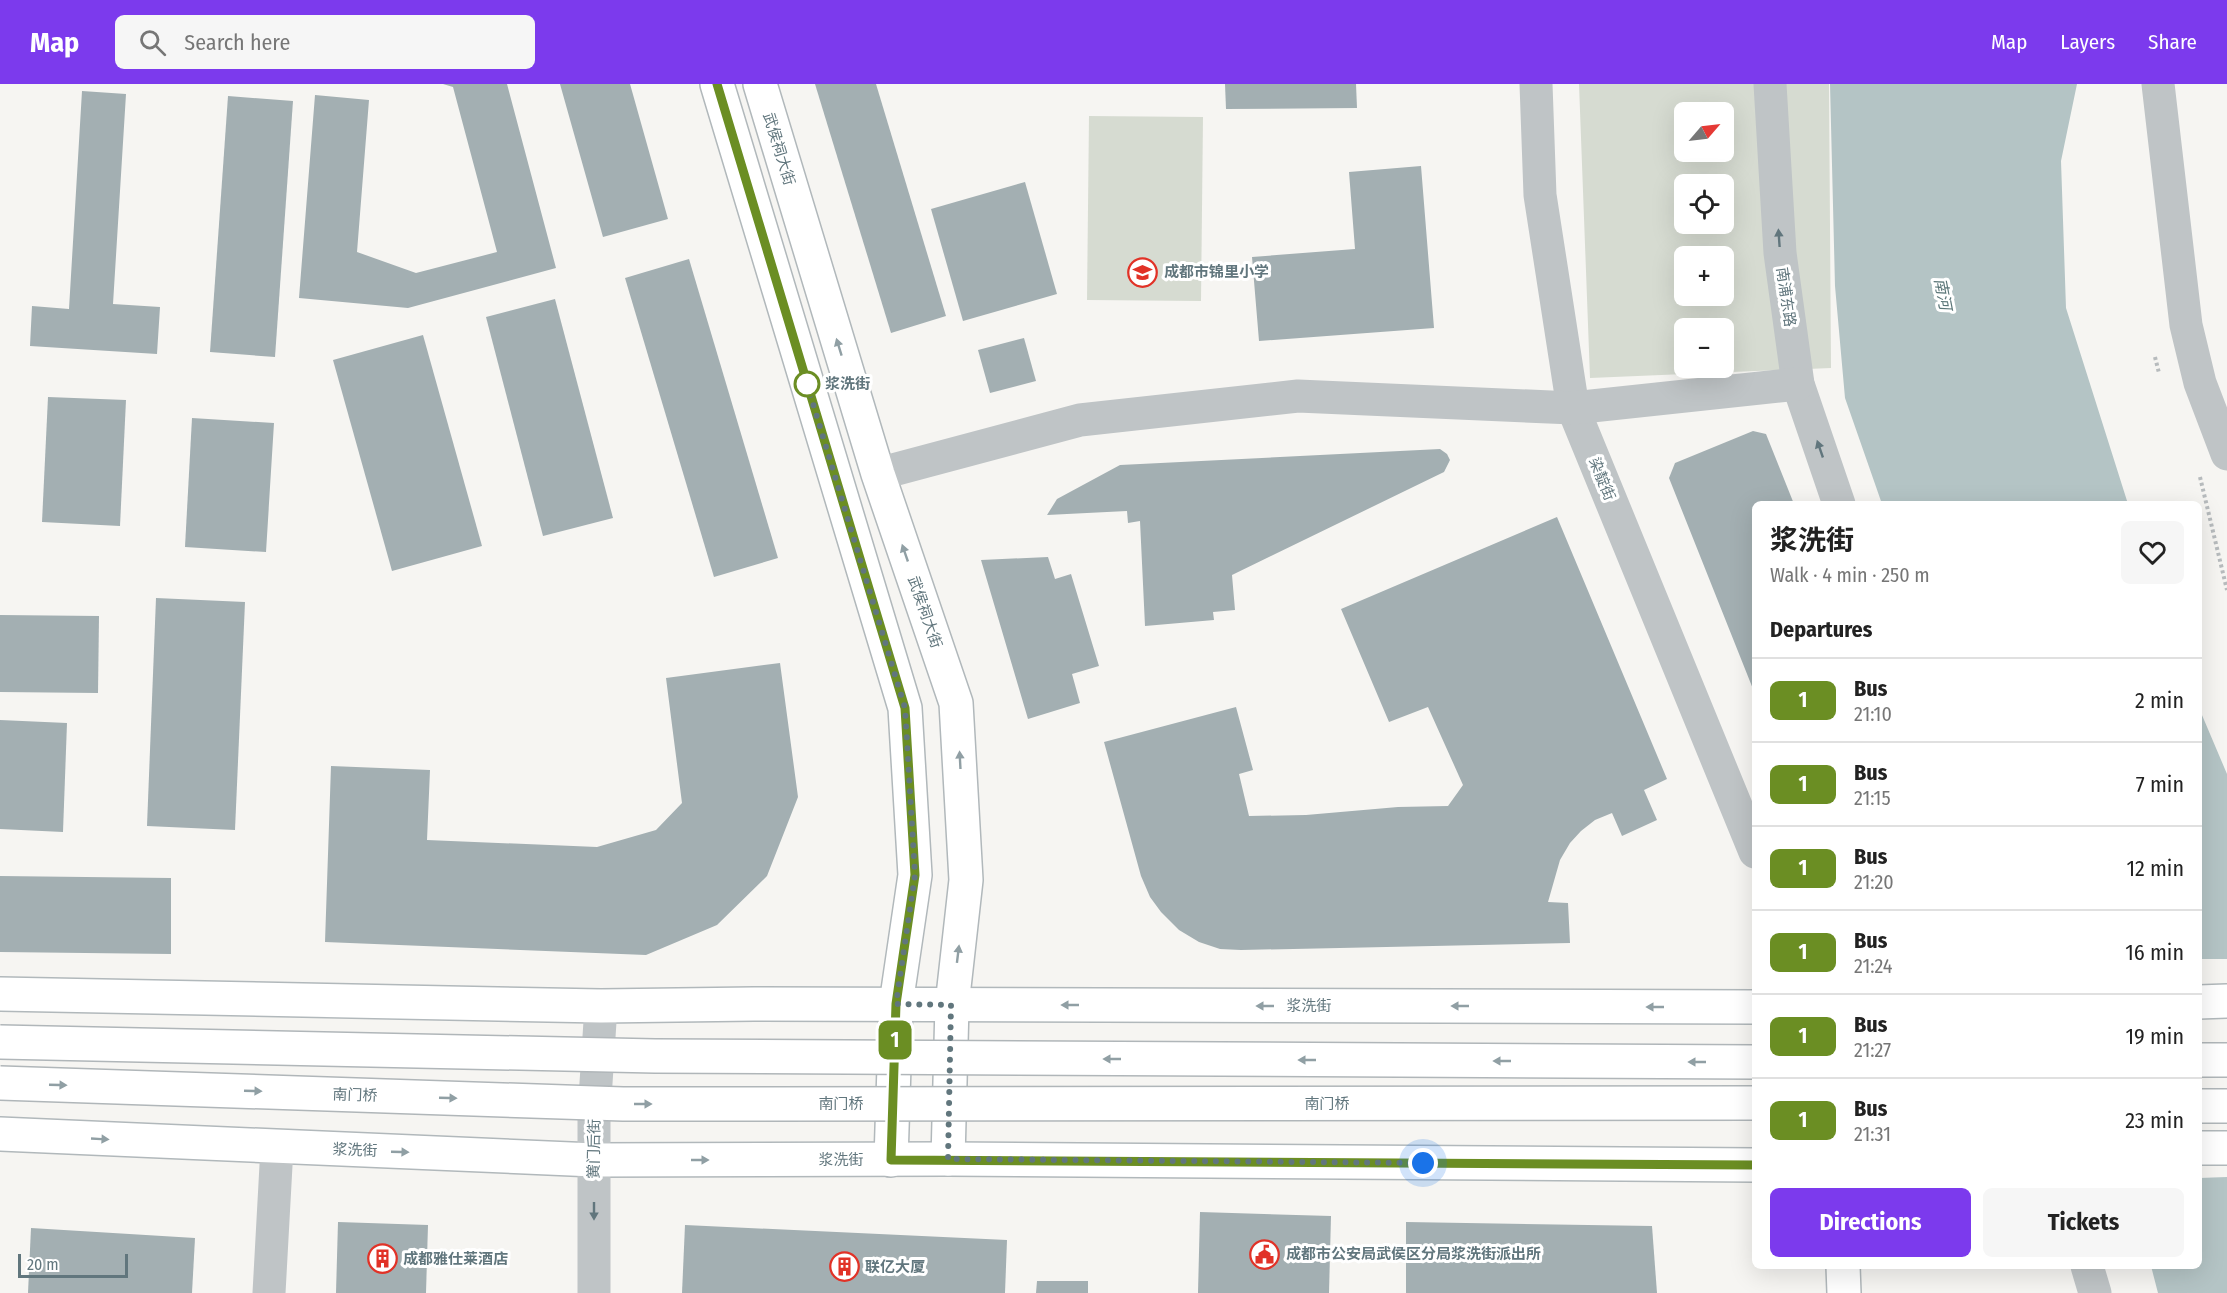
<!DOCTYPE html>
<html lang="en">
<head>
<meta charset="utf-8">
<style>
  :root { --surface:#fff; --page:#f6f6f6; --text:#222; --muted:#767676; --line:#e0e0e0; --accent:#7c3aed }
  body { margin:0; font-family:"Fira Sans Condensed","Noto Sans SC",sans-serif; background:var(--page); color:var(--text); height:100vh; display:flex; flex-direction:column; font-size:22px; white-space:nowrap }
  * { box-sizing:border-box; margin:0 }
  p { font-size:20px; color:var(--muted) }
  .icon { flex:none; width:33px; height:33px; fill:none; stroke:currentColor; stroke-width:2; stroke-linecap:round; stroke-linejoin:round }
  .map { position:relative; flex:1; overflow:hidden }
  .panel { position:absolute; left:1752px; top:417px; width:450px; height:768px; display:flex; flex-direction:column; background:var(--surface); border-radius:9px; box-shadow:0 6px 24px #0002 }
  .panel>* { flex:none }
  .badge { padding:0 12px; border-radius:9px; font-size:21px; line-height:39px }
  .needle { width:39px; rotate:62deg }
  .controls { position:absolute; left:1674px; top:18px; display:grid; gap:12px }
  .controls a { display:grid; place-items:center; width:60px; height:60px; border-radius:9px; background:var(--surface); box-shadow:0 6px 24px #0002; font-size:30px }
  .scale { position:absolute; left:18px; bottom:15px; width:110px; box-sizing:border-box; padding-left:6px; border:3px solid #61767d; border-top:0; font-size:16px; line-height:21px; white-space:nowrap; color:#61767d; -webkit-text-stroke:4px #fff; paint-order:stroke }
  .you { position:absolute; width:30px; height:30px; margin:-15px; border:4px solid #fff; border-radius:50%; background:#1a73e8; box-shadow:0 0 0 9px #1a73e833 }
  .map>.badge { position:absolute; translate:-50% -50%; box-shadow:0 0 0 3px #fff }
  h2 { padding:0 18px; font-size:22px; line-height:54px }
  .round { display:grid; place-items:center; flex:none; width:63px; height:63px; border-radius:9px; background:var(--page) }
  .headline { display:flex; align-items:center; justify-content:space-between; height:102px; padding:0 18px }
  h1 { font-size:28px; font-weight:700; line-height:45px }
  .cta { display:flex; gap:12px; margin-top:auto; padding:12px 18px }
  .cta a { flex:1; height:69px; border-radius:9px; background:var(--accent); color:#fff; font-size:24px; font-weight:700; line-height:69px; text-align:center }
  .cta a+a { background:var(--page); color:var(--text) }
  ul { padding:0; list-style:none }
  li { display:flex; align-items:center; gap:18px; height:84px; padding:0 18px; border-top:2px solid var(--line) }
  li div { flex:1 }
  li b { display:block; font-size:22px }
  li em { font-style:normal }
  li .badge { min-width:66px; font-weight:700; text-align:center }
  header { display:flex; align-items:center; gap:36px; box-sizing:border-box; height:84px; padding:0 30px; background:var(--accent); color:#fff }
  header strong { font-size:28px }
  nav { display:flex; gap:33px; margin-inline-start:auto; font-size:21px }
  .search { width:420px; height:54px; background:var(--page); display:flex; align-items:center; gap:15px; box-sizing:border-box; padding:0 21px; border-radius:9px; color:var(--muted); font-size:22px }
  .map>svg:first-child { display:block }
  .green { fill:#d6dbd1; fill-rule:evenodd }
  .water { fill:#b4c4c5 }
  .pier { fill:#f6f5f2 }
  .building { fill:#a3afb2 }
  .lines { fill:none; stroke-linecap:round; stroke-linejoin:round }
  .secondary-casing { stroke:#b1b8bb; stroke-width:36 }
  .primary-casing { stroke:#b0b6b9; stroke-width:36 }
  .path { stroke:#b7bbbd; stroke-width:4; stroke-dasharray:3 3; stroke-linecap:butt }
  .street { stroke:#bfc4c6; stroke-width:33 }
  .secondary { stroke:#fff; stroke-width:33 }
  .primary { stroke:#fff; stroke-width:33 }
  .primary-bridge-casing { stroke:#b0b6b9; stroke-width:36; stroke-linecap:butt }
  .primary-bridge { stroke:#fff; stroke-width:33 }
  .oneway { fill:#61767d }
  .oneway2 { fill:#909fa4 }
  .line-casing { stroke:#fff; stroke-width:14 }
  .line { stroke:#6b8e23; stroke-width:9 }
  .walk { stroke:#61767d; stroke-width:6; stroke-dasharray:0 10.8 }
  .stop-dot { fill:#fff; stroke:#6b8e23; stroke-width:3 }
  .labels { text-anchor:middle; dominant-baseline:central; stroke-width:6; stroke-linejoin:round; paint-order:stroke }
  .street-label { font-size:15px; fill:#61767d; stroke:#fff }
  .poi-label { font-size:15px; font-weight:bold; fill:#61767d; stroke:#fff; text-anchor:start }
  .stop-label { font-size:15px; font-weight:bold; fill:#61767d; stroke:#fff; text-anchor:start }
  .water-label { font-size:16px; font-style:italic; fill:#5b7678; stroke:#fff }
</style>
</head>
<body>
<header>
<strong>Map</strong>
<div class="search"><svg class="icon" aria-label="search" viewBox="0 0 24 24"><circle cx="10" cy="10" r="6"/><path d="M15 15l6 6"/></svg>Search here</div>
<nav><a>Map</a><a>Layers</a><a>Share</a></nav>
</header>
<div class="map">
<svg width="2227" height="1209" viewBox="0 0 2227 1209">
  <rect width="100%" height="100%" fill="#f6f5f2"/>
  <g class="green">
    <path d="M1579,0H1829L1831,284L1590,294ZM1684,28H1724V68H1684ZM1684,100H1724V140H1684ZM1684,172H1724V212H1684ZM1684,244H1724V284H1684Z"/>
    <path d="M1089,32L1203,33L1201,217L1087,216Z"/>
  </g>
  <g class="water">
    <path d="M1830,0H2077L2061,77L2066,224L2128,420H1882L1845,314L1835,202Z"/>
    <path d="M2199,624L2227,690V1209H2158L2151,1182H2199Z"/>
  </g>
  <path class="pier" d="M2199,875H2227V1093L2199,1094Z"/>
  <g class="building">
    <path d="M443,0H507L556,184L408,224L299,214L315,11L369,16L357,168L416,189L497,168L453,3Z"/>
    <path d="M560,0H630L668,135L603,153Z"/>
    <path d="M815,0H876L946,232L891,249Z"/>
    <path d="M1225,0H1356L1357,24L1226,25Z"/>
    <path d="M82,7L126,10L113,220L160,223L157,270L30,262L32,222L69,225Z"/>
    <path d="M228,12L293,17L275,273L210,268Z"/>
    <path d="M1421,82L1434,244L1259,257L1252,173L1355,165L1349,88Z"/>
    <path d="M1025,98L1057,210L963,237L931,125Z"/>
    <path d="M689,175L778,474L714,493L625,194Z"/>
    <path d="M555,215L613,434L543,452L486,233Z"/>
    <path d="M423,251L482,462L392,487L333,276Z"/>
    <path d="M1024,254L1036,297L990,309L978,266Z"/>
    <path d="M48,313L126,316L120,442L42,438Z"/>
    <path d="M192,334L274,339L266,468L185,463Z"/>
    <path d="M1753,347L1766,350L1794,420H1755V610L1669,394L1675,379Z"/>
    <path d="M1440,365L1447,370L1450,376L1444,388L1232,491L1235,526L1213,528L1214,536L1145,542L1140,437L1128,439L1127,427L1047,431L1057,415L1120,381Z"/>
    <path d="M1557,433L1667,695L1644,706L1657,736L1622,752L1612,729L1595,736L1581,747L1570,759L1560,776L1548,818L1568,819L1570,859L1241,866L1220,865L1199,858L1179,846L1161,828L1150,813L1141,792L1104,658L1236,623L1253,686L1239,690L1249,732L1306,731L1398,723L1448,722L1463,701L1428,623L1389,638L1341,525Z"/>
    <path d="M1048,473L1055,495L1071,490L1099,582L1072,590L1080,619L1028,635L981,476Z"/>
    <path d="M156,514L245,518L235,746L147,742Z"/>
    <path d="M0,531L99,532L98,609L0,608Z"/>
    <path d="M780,579L798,713L767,792L717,841L646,871L325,858L331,682L430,686L427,756L597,763L656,746L682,719L666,594Z"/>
    <path d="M0,636L67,639L63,748L0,745Z"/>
    <path d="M0,792L171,794V870L0,868Z"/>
    <path d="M1200,1128L1331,1132L1329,1209H1198Z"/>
    <path d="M338,1138L428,1141L426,1209H336Z"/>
    <path d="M1406,1138L1652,1142L1657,1209H1406Z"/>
    <path d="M685,1141L1007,1156L1005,1209H682Z"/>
    <path d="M31,1144L195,1154L192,1209H28Z"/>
    <path d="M1037,1197H1088V1209H1036Z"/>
  </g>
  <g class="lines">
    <defs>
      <g id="secondary">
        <path d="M717,0L905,624L915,791L896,920L891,1076"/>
        <path d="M760,0L878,390L956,619L966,796L952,921L948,1075"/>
        <path d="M0,910L601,922L754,920L1755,923"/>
        <path d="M2199,918L2227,917"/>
        <path d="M0,1050L594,1076L948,1075L1755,1081"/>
        <path d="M2199,1064H2227"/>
        <path d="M1843,1182L1844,1209"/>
      </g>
      <g id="primary">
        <path d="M2199,976H2227"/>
        <path d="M2199,1022H2227"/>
      </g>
    </defs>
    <use href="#secondary" class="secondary-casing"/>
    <use href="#primary" class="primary-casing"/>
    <g class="path">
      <path d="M2155,273L2159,289"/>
      <path d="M2200,393L2227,506"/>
    </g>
    <g class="street">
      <path d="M1536,0L1540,111L1573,324L1755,768"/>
      <path d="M1770,0L1780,169L1798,300L1839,420"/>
      <path d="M2158,0L2186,241L2200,299L2227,370"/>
      <path d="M878,390L1080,336L1298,312L1573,324L1798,300"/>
      <path d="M2087,1182L2095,1209"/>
      <path d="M269,1209L277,1063"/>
      <path d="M594,1209V1030L601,922"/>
    </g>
    <use href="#secondary" class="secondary"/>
    <use href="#primary" class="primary"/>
    <defs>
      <g id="primary-bridge">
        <path d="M0,958L655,972L1755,978"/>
        <path d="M0,999L623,1020L1755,1019"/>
      </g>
    </defs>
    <use href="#primary-bridge" class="primary-bridge-casing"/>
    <use href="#primary-bridge" class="primary-bridge"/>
  </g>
  <defs><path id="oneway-solid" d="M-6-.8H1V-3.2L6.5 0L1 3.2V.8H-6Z" transform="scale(1.5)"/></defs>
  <g class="oneway">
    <use href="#oneway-solid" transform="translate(1779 154) rotate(-94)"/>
    <use href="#oneway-solid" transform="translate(1820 365) rotate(-109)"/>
    <use href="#oneway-solid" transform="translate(594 1127) rotate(90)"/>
  </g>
  <g class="oneway2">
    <use href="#oneway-solid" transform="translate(839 263) rotate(-107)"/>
    <use href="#oneway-solid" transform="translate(905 469) rotate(-109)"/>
    <use href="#oneway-solid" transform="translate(960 676) rotate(-93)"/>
    <use href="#oneway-solid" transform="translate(958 870) rotate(-83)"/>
    <use href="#oneway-solid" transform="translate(1070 921) rotate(-180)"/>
    <use href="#oneway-solid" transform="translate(1265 922) rotate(-180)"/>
    <use href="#oneway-solid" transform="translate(1460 922) rotate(-180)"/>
    <use href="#oneway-solid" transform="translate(1655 923) rotate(-180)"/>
    <use href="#oneway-solid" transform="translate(1112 975) rotate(-180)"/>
    <use href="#oneway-solid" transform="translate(1307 976) rotate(-180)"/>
    <use href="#oneway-solid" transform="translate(1502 977) rotate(-180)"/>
    <use href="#oneway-solid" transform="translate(1697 978) rotate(-180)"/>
    <use href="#oneway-solid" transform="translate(58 1001) rotate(2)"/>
    <use href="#oneway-solid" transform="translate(253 1007) rotate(2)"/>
    <use href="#oneway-solid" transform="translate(448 1014) rotate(2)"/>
    <use href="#oneway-solid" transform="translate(643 1020)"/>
    <use href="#oneway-solid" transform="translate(100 1055) rotate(3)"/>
    <use href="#oneway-solid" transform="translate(400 1068) rotate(2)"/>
    <use href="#oneway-solid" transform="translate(700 1076)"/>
  </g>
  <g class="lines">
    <defs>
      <path id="line" d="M717,0L905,624L915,791L896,920L891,1076L1755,1081"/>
    </defs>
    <use href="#line" class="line-casing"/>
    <use href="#line" class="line"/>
    <path class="walk" d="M807,300L804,290L905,624L915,791L896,920L951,921L948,1075L1423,1079"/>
  </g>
  <defs>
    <symbol id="school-ring" viewBox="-11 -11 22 22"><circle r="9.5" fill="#fff" stroke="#e13227" stroke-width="1.5"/><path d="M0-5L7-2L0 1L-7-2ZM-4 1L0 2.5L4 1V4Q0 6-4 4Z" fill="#e13227"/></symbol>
    <symbol id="civic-ring" viewBox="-11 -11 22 22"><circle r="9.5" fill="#fff" stroke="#e13227" stroke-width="1.5"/><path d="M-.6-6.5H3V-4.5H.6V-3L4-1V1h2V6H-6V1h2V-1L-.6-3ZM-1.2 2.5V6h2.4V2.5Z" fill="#e13227"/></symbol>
    <symbol id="building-ring" viewBox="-11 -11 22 22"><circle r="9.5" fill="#fff" stroke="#e13227" stroke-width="1.5"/><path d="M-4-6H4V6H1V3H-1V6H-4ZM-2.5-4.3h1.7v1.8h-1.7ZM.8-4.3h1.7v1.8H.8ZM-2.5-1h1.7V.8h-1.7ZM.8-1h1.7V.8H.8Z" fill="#e13227"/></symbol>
  </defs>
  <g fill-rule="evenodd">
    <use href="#school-ring" x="1126" y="172" width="33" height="33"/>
    <use href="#civic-ring" x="1248" y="1154" width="33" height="33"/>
    <use href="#building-ring" x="366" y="1158" width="33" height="33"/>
    <use href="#building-ring" x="828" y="1166" width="33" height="33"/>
  </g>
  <circle class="stop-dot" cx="807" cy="300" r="12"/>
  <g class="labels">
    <g class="street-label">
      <text transform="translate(779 65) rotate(73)">武侯祠大街</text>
      <text transform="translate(1786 213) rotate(82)">南浦东路</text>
      <text transform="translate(1602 395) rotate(68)">染靛街</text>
      <text transform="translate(925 528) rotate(71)">武侯祠大街</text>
      <text x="1309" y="922">浆洗街</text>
      <text transform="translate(355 1011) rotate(2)">南门桥</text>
      <text x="841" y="1020">南门桥</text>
      <text x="1327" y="1020">南门桥</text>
      <text transform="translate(594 1065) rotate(-89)">黉门后街</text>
      <text transform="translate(355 1066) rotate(2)">浆洗街</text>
      <text x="841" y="1076">浆洗街</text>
    </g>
    <g class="poi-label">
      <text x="1164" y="188">成都市锦里小学</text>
      <text x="1286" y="1170">成都市公安局武侯区分局浆洗街派出所</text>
      <text x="403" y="1175">成都雅仕莱酒店</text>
      <text x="865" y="1183">联亿大厦</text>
    </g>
    <g class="stop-label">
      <text x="825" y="300">浆洗街</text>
    </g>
    <g class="water-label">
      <text transform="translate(1943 210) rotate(79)">南河</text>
    </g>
  </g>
</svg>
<div class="controls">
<a><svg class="needle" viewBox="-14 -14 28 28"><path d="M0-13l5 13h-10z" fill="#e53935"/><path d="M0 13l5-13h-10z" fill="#767676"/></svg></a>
<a><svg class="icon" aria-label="locate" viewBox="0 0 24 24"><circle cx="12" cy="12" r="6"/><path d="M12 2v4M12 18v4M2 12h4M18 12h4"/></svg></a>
<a>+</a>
<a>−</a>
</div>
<div class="scale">20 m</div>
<div class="you" style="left:1423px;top:1079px"></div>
<b class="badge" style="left:895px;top:956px;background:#6b8e23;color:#fff">1</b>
<section class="panel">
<div class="headline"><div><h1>浆洗街</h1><p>Walk · 4 min · 250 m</p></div><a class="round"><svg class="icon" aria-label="heart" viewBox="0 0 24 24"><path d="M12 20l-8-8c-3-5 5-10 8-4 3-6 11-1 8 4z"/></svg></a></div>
<h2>Departures</h2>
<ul>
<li><span class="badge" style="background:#6b8e23;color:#fff">1</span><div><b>Bus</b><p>21:10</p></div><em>2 min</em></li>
<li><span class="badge" style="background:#6b8e23;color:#fff">1</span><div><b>Bus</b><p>21:15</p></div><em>7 min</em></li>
<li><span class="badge" style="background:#6b8e23;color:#fff">1</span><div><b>Bus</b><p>21:20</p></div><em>12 min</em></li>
<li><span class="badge" style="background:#6b8e23;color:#fff">1</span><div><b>Bus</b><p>21:24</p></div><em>16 min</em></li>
<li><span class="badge" style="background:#6b8e23;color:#fff">1</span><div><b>Bus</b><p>21:27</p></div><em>19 min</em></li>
<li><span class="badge" style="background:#6b8e23;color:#fff">1</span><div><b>Bus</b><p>21:31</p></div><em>23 min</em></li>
</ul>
<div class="cta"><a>Directions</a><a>Tickets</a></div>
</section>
</div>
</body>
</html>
